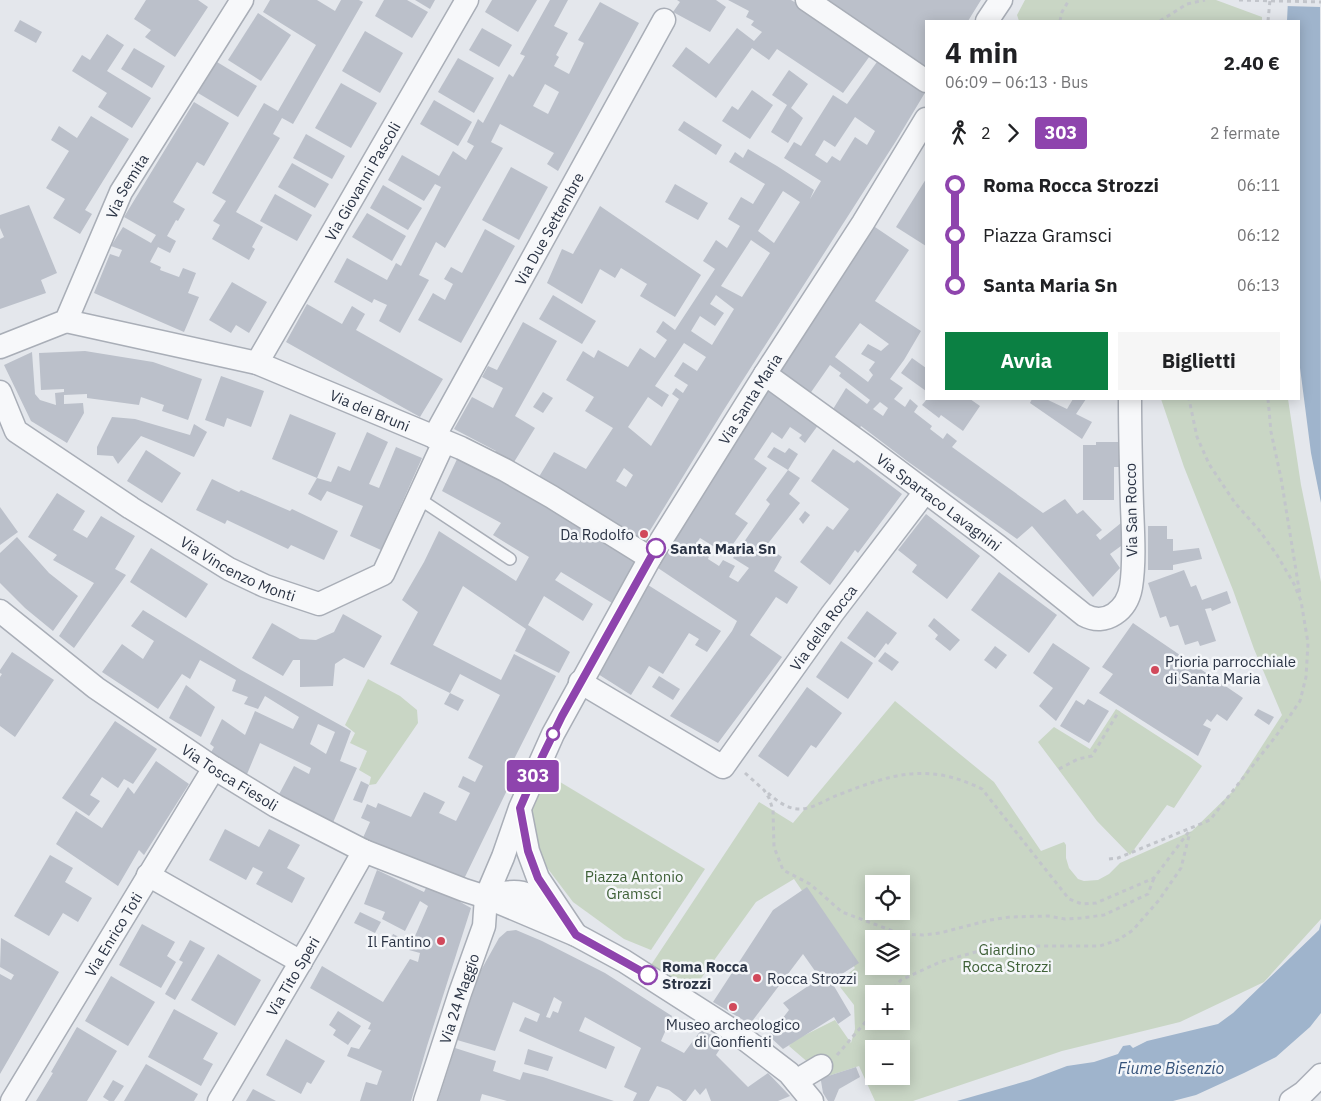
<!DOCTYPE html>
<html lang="it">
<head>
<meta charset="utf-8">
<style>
  :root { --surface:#fff; --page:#f6f6f6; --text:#202124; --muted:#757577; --accent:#0b8043 }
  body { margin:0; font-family:"IBM Plex Sans",sans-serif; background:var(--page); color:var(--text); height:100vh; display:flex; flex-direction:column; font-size:19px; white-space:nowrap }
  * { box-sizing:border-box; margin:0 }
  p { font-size:16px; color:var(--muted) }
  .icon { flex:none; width:28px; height:28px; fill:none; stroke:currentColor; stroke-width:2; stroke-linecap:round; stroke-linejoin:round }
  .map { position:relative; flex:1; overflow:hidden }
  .side { position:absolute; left:925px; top:20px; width:375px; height:380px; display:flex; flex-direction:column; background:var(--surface); border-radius:0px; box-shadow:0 2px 12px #0003 }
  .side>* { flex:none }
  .badge { padding:0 10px; border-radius:4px; font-size:18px; line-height:32px }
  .fabs { position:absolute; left:865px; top:875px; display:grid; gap:10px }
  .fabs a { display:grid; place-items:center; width:45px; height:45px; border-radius:0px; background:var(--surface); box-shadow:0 2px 12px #0003; font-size:25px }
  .map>.badge { position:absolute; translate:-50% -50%; box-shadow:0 0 0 2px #fff }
  .legs { display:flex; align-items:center; gap:8px; height:55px; padding:0 20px; font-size:16px }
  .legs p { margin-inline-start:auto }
  .head { display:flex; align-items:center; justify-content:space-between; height:85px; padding:0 20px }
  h1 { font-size:28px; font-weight:700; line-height:38px }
  .primary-button { display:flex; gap:10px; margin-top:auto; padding:10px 20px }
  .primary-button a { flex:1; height:58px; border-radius:0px; background:var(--accent); color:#fff; font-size:20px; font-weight:700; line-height:58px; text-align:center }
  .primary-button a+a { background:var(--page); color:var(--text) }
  ul { padding:0 20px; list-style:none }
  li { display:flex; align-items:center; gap:18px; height:50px; font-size:19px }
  li i { display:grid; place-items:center; width:8px; height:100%; margin:0 6px; background:currentColor }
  li i::after { content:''; width:12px; height:12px; margin:-6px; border:4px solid; border-radius:50%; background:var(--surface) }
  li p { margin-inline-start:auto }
  li:first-child i { background:linear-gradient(#0000 50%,currentColor 0) }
  li:last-child i { background:linear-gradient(currentColor 50%,#0000 0) }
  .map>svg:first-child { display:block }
  .green { fill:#c9d6c5; fill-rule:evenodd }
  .water { fill:#9fb4cc }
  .pier { fill:#e4e7ec }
  .building { fill:#bbc0ca; fill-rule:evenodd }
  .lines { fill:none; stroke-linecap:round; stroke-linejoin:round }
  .lane-casing { stroke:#a9aeb7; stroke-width:14 }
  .street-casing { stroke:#a9aeb7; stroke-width:25 }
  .path { stroke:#c2c5cb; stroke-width:3; stroke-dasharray:4 4; stroke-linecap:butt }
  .lane { stroke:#f7f8fa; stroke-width:11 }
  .street { stroke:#f7f8fa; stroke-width:22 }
  .path-bridge { stroke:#c2c5cb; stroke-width:3; stroke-dasharray:4 4; stroke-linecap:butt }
  .line-1-casing { stroke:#fff; stroke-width:11 }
  .line-1 { stroke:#8e44ad; stroke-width:8 }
  .poi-dot { fill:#d1495b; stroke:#f4f6f9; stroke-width:2 }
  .stop-1-dot { fill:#fff; stroke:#8e44ad; stroke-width:2.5 }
  .labels { text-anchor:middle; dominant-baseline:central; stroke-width:5; stroke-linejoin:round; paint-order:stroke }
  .street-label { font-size:15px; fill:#2b3445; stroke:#f4f6f9 }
  .poi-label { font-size:15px; fill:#2b3445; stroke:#f4f6f9; text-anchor:end }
  .stop-label { font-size:15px; font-weight:bold; fill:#2b3445; stroke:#f4f6f9; text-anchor:start }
  .park-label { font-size:15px; fill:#3f6138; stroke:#f4f6f9 }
  .water-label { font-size:16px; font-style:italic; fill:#34527a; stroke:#f4f6f9 }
</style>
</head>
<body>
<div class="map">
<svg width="1321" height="1101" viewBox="0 0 1321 1101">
  <rect width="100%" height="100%" fill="#e4e7ec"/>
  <g class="green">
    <path d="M1025,0H1216L1262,17V21H1019L1017,15Z"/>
    <path d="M1161,399H1288L1301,485L1321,582V919L1264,982L1180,1022L1062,1051L913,1101H875L859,1066L825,1077L789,1046L793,1041L835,1020L851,1043L855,1029L854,1005L837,983L855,968L794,879L756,902L692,991L651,965L759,802L793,823L895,701L994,782L1041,851L1064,842L1066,845V858L1069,868L1078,879L1084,881L1098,880L1109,874L1120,863L1192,831L1233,791L1282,715L1254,649L1233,590L1184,467ZM874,884H901V911H874ZM874,939H901V966H874ZM874,994H901V1021H874ZM874,1049H901V1076H874Z"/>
    <path d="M368,679L400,696L417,710L418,723L376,784L369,785L371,777L359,770L367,751L350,743L355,733L345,725Z"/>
    <path d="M1116,709L1190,757L1202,766L1174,808L1167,805L1130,855L1097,821L1038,742L1054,727L1090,749Z"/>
    <path d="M545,773L705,869L651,950L624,939L573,902L536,853L528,812Z"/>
  </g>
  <g class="water">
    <path d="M1288,0H1320L1321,503L1311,453L1299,360V21H1287Z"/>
    <path d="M1321,923V1013L1310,1027L1276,1057L1244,1073L1196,1095L1173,1101H957L1030,1080L1067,1066L1094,1062L1118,1054L1123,1046L1130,1045L1133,1048L1147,1041L1218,1024L1233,1013L1319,930Z"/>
  </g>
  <path class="pier" d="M1285,0H1321V7L1285,6Z"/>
  <g class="building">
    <path d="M146,0H198L208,7L175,57L145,37L151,30L134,19Z"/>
    <path d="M270,0H317L335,11L341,0H359L363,2L293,124L282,118L273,134L280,138L236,212L263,227L252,247L255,249L249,260L212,239L220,225L213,221L226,201L212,193L264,103L278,111L316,45L263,12Z"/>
    <path d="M384,0H407L428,12L412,38L375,16Z"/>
    <path d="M415,0H435L430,9Z"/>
    <path d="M492,0H537L518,32L485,12Z"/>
    <path d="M550,0H568L554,26L568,33L556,55L559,57L554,66L569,74L584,43L578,40L600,2L639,23L558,171L547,164L554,153L500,124L491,142L503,148L445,248L436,242L419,275L429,280L400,333L379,321L387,305L374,299L372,303L334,282L347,258L387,280L396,263L401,266L441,187L435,184L424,201L388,180L402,155L439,176L453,151L466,160L474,146L467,142L478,119L483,123L509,74L513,77L525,56L520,54ZM545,84L559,92L548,114L533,106Z"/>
    <path d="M677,0H716L726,7L710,32L673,12L680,2Z"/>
    <path d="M728,0H791L807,9L872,53L843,93L777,49L769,60L752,48L716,98L672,66L686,47L709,64L737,28L754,41L762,32L751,25L754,21L746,17L749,11Z"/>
    <path d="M818,0H981L968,21H926V74Z"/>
    <path d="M258,13L291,35L261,81L228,60Z"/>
    <path d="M20,20L42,32L36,43L14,31Z"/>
    <path d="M482,28L512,45L499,67L469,50Z"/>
    <path d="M365,31L403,53L380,93L342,71Z"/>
    <path d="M107,34L124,45L107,71L151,98L132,128L98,107L107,93L72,71L82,55L90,60Z"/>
    <path d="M134,48L165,66L152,88L121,69Z"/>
    <path d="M458,58L494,78L474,113L438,92Z"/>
    <path d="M879,59L926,91L896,141L725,408L643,542L537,480L554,452L586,469L613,428L585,411L594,397L566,380L583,351L594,358L598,350L628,367L640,348L655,358L667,340L656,332L663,321L675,330L715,269L703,261L716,240L727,248L740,226L728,219L741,197L753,204L765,184L729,162L735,152L743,158L748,149L777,166L814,190L810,199L821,181L784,158L794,142L801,146L833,95L847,104ZM855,117L875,131L867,145L855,137L840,161L832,156L827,163L815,155L824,140L835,147ZM783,191L800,202L774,243L758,231ZM751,240L770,253L742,297L721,286ZM716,295L734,309L712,345L691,331L700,316L715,326L724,313L710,304ZM684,343L706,357L697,371L683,362L674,376L688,385L683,393L676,388L672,394L679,399L651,446L628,427L648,397L662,407L669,395L655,386ZM624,468L633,475L626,487L616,481Z"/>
    <path d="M217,62L257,86L238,117L198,93Z"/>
    <path d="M789,70L808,84L791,108L803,118L788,143L771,132L787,105L772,95Z"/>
    <path d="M341,83L377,103L351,148L315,128Z"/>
    <path d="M752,90L773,105L750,139L722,121L732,106L738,110Z"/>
    <path d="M434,100L472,122L458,146L420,124Z"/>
    <path d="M194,102L229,123L204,166L197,162L173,202L185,209L178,221L176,220L167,236L176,241L170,253L158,247L150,262L161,267L160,270L179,277L183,268L196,273L188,293L199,297L184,332L94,293L110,254L119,257L122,250L111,246L123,227L151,243L156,235L124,217Z"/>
    <path d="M91,116L129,139L85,210L92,214L80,234L53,218L65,199L46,188L69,151L51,140L59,126L77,138Z"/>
    <path d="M684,121L722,145L716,155L678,130Z"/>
    <path d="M306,134L345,156L332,179L293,158Z"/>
    <path d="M292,163L329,184L315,208L278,187Z"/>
    <path d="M511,167L548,187L519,240L482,220Z"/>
    <path d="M926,179V246L896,227Z"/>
    <path d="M675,184L708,203L698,220L665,202Z"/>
    <path d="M383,185L422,208L408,230L370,208Z"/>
    <path d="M275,194L312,215L297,241L260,221Z"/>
    <path d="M29,205L57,273L41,280L46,293L0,309V239L4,237L0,228V215Z"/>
    <path d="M600,206L701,275L675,317L640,296L647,284L621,268L615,278L600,269L582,304L547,283L562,249L573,254Z"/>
    <path d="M367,213L406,236L392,261L352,237Z"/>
    <path d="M872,225L909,250L875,301L921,331L904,360L890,379L903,388L894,399L905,407L910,399L918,406L914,412L932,426L930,429L943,439L947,433L957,441L952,447L1043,513L1065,499L1077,514L1083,510L1102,530L1096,535L1100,540L1121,523V546L1110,554L1120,568L1093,597L1032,526L1017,539L907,461L861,426L857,433L830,414L846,388L867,404L870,400L839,376L841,373L830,365L807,398L773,374ZM860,323L889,344L881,351L868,344L861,354L875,362L869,370L873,375L868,382L835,357ZM880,402L888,408L883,416L873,409Z"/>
    <path d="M485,229L515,246L461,343L418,320L433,293L445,300L453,284L444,279L451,267L462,273Z"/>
    <path d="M232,282L267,302L249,333L236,325L231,333L209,320Z"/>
    <path d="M553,295L596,321L582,344L539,319Z"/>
    <path d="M307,304L342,324L352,306L365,314L356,330L443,379L420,417L286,342Z"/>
    <path d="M523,322L557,341L515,416L535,428L511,467L491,460L496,451L454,429L472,397L493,408L503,388L482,377L488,366L497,370Z"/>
    <path d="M85,351L153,362L202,379L188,420L162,411L164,405L141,397L139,405L87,398V394L64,395V404L83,403L84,413L67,443L31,421L4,365L32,352L35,394L40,400L56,405L55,393L64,392V389L41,390L39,353Z"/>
    <path d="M912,358L926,368V391L901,373Z"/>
    <path d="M221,376L264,391L251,427L227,418L224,427L205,420Z"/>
    <path d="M764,384L819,424L805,443L799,438L802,435L790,427L782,439L772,432L754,459L767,468L735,514L748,523L726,554L700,538L696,544L710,554L708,559L719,566L723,560L735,566L729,577L738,582L749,568L733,558L770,504L766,500L788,470L800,478L789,494L800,503L766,546L782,557L774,571L798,587L787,604L776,597L750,635L782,657L718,743L670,716L732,631L737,621L655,566Z"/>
    <path d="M543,392L553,398L543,413L533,407Z"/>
    <path d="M927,399H970L980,406L963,431L941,415L939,418L922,405Z"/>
    <path d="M1032,399H1046L1067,409L1073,399H1086L1076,414L1092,422L1082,439L1030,403Z"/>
    <path d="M290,414L336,433L317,478L331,482L338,466L350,471L367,432L388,442L369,484L379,488L396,447L422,458L381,550L350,536L363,506L327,491L321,501L308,494L317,478L272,459Z"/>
    <path d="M112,417L135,419L190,435L194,424L207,432L194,457L141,436L118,464L113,456L97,455V447Z"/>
    <path d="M1096,442H1120V467H1114V500H1083V445H1096Z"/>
    <path d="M774,447L785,453L789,448L798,454L788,470L767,457Z"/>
    <path d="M833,449L854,463L857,460L902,494L858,553L855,550L830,585L800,562L827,526L833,530L849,509L811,481Z"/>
    <path d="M146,450L181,473L162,503L127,481Z"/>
    <path d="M458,457L511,481L635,561L612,603L561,572L555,580L593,604L583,621L544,596L528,625L570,652L559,673L515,651L526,629L463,586L433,645L501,680L514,654L556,676L505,777L512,780L463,881L362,840L370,822L361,818L367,804L376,808L378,803L411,817L424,792L445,802L439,813L456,821L470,793L458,787L463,776L475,782L483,766L468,758L500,695L460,674L450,693L464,700L458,711L444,704L450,693L390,664L418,612L402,600L424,562L439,531L516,581L529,557L493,535L501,523L442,491Z"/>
    <path d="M212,479L239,492L241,490L290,511L292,509L338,531L324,560L291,545L288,549L227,520L225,524L196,510Z"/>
    <path d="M57,493L85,511L73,530L87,538L101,516L135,536L115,569L126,575L74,648L59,636L94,583L53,560L57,555L28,537Z"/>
    <path d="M0,507L18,532L0,545Z"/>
    <path d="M805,511L810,515L803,524L799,519Z"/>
    <path d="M926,514L980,556L947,599L912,572L917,565L898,550Z"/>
    <path d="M1148,526H1167V539H1173V551L1199,548L1202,559L1173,565V570H1148Z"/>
    <path d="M17,537L49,573L78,596L53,631L25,608L0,583V553Z"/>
    <path d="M151,548L208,584L186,618L130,582Z"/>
    <path d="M1184,570L1191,587L1196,585L1202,600L1227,591L1231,603L1212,611L1211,608L1205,609L1216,641L1200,646L1198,641L1185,645L1178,625L1170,627L1166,616L1160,618L1148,583Z"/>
    <path d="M999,572L1057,615L1029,653L971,610Z"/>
    <path d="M648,585L721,631L707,652L695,645L699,639L689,633L663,674L649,666L631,695L598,674Z"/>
    <path d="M143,610L241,670L351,731L340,761L357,768L331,827L276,800L294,766L309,774L311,768L260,743L245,779L209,756L214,747L210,744L222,719L245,735L255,711L293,729L299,717L265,696L258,709L244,704L248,697L232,691L236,680L200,660L190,679L182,674L158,709L102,672L122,644L143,659L154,641L131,626ZM318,724L335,732L326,754L310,744Z"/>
    <path d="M867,611L897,633L888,645L886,643L875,658L847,638Z"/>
    <path d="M343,614L382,636L364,668L344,658L335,664L333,686L300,687V660H293L283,676L252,658L272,623L300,639L316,640L334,632Z"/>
    <path d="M934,618L960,640L950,651L935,639L938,635L928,626Z"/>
    <path d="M1133,623L1243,698L1227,721L1217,714L1211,722L1207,719L1203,725L1211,729L1198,756L1099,693L1113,674L1102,667Z"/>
    <path d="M841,641L873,663L848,699L816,677Z"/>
    <path d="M1053,643L1090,668L1056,721L1039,706L1053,688L1033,673Z"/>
    <path d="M995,646L1007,655L996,669L984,660Z"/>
    <path d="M12,652L54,680L15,737L0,726V677L2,674L0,673V670Z"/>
    <path d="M885,652L899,662L892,671L878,661Z"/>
    <path d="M659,676L680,689L673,700L652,687Z"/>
    <path d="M186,685L215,707L201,737L169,718Z"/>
    <path d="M807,687L842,713L816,748L811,745L788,777L758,756Z"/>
    <path d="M1088,699L1109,711L1089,743L1060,726L1076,700L1084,705Z"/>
    <path d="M1258,709L1274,717L1269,725L1254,715Z"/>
    <path d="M115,721L157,749L133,784L124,779L118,788L102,777L90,795L100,801L89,816L62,798Z"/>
    <path d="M156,761L189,784L144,855L139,850L118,886L56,844L76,811L102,828L128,787L134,794Z"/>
    <path d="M361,781L369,785L362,803L353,800Z"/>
    <path d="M225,829L259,847L269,829L300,845L287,868L305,878L292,903L256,884L263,872L253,867L246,880L209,860Z"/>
    <path d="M50,855L73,868L65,882L92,898L78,922L63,913L49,936L14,916Z"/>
    <path d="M377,870L424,892L428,884L471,908L427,1046L411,1101H360L366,1082L377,1085L382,1071L347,1056L351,1047L359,1049L371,1030L368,1029L371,1023L310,988L322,966L383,1002L410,959L418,962L420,953L409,950L428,906L420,901L405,931L382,919L385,912L364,904Z"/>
    <path d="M807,887L859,963L831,981L851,1015L838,1024L834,1017L783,1049L769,1036L789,1010L783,1003L820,978L803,954L750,1024L713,1002L773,910Z"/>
    <path d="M360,912L381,922L375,933L354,923Z"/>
    <path d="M142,924L175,942L167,956L176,962L161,988L119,965Z"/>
    <path d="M516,930L542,941L605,973L672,1016L661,1041L684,1053L701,1030L725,1041L716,1055L748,1087L768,1073L790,1096L778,1101H711L706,1088L700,1095L695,1089L686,1101H683L669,1090L657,1086L649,1101H633L637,1093L624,1087L641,1048L585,1017L579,1031L615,1047L606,1069L519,1031L525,1017L537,1022L540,1014L513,1002L495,1051L457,1040L480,972L499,938L507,931ZM554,997L562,1002L558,1013L553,1011L550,1018L546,1017Z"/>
    <path d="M393,934L405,940L402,947L390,941Z"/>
    <path d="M1,938L59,972L0,1074V974L11,980L14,975L0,967Z"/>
    <path d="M190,940L205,948L175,1000L165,994L183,962L179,960Z"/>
    <path d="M218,954L261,980L235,1026L191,1000Z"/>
    <path d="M111,976L155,1002L128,1046L85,1021Z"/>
    <path d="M174,1009L218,1033L203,1059L213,1064L201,1086L148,1057Z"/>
    <path d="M338,1011L361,1026L348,1045L333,1035L336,1030L329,1025Z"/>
    <path d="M77,1027L117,1051L87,1101H36L53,1073L51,1072Z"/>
    <path d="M286,1039L325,1061L311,1084L307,1082L301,1094L266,1075Z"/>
    <path d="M455,1048L496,1061L493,1071L520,1080L523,1072L543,1077L614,1101H507L482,1094L480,1101H438Z"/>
    <path d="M528,1049L553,1057L548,1071L524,1064Z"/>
    <path d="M146,1064L198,1094L194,1101H124Z"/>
    <path d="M856,1067L860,1077L839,1089L834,1101H828L823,1093L821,1081L816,1072L819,1069L825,1077Z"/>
    <path d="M113,1080L124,1086L114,1101H109L103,1097Z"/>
    <path d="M253,1089L276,1101H246Z"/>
  </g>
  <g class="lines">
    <defs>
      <path id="lane" d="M418,498L510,559"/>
      <g id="street">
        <path d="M807,0L926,81"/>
        <path d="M987,21L1001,0"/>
        <path id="s1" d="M66,321L257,363L461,448L505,470L552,497L650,558"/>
        <path id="s2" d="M0,347L66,321L121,192L242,0"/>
        <path id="s3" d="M257,363L467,0"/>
        <path id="s4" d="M765,374L866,447L998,546L1084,615C1106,627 1127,610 1131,587C1135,562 1133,532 1132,506C1131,471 1130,435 1130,399"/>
        <path id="s5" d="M0,392L16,431L131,508L229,569L265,586L319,604L383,574L444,442"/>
        <path id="s6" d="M434,437L664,20"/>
        <path id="s7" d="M0,611L96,688L214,768L276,806L364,851L464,890L486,897L576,935L624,961L738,1034L789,1073L812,1101"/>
        <path id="s8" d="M580,682L723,767L832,614L925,492"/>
        <path d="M520,810L528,851L538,878L576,935"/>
        <path d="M148,875L301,962"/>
        <path d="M486,897C516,888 530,890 553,911"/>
        <path d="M796,1081L821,1066"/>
        <path id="s9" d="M12,1101L214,768"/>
        <path id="s10" d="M219,1101L316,936L364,851"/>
        <path id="s11" d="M425,1101L460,993L484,926L486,897L503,857L520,808L553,734L650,558L765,374L863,223L926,119"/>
        <path d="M1291,1101L1303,1093L1321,1075"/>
      </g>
    </defs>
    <use href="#lane" class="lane-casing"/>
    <use href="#street" class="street-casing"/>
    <g class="path">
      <path d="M1060,21L1062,12L1069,0"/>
      <path d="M1160,21L1187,4L1205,0"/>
      <path d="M1268,21L1270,0"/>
      <path d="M1268,399L1271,432L1281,478L1300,595"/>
      <path d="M1059,769L1078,759L1092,756L1119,711"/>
      <path d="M745,773L764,790L769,798L773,810L774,847L783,870L810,884L842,912L901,934L923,935L940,933L990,920L1010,917L1048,916L1065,919L1081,918L1104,915L1148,894L1154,878"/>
      <path d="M768,793C778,802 789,810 802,809C814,808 827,799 838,795C892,774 927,762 982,789L1069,899L1082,904L1096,903L1154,878L1190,830"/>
      <path d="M1109,859L1118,858L1210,820L1276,736L1300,701L1306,677L1308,643L1301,601L1294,584L1277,555L1259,530L1235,503L1209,464L1197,437L1189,399"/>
      <path d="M888,994L901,980L940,962L979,951L1028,946H1100L1118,940L1133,930L1159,900L1181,868L1190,832"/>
      <path d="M837,1055L874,1012"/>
    </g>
    <use href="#lane" class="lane"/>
    <use href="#street" class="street"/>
    <path class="path-bridge" d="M1239,0L1321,2"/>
  </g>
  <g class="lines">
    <defs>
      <path id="line-1" d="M648,975L576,935L538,878L528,851L520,808L542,757L562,716L656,548"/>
    </defs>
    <use href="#line-1" class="line-1-casing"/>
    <use href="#line-1" class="line-1"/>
  </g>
  <g class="poi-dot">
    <circle cx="644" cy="534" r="5"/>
    <circle cx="1155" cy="670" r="5"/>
    <circle cx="441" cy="941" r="5"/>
    <circle cx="757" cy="978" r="5"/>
    <circle cx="733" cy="1007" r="5"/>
  </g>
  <g class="stop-1-dot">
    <circle cx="656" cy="548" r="9"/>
    <circle cx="553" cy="734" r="6"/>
    <circle cx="648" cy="975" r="9"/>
  </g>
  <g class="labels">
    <g class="street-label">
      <text stroke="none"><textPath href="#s3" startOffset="210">Via Giovanni Pascoli</textPath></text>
      <text stroke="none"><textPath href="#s2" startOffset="219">Via Semita</textPath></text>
      <text stroke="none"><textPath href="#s6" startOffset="238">Via Due Settembre</textPath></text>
      <text stroke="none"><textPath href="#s11" startOffset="779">Via Santa Maria</textPath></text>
      <text stroke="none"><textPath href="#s1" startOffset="318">Via dei Bruni</textPath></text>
      <text stroke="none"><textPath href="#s4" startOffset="216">Via Spartaco Lavagnini</textPath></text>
      <text transform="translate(1131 510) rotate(-91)">Via San Rocco</text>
      <text stroke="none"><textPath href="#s5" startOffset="304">Via Vincenzo Monti</textPath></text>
      <text stroke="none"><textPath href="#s8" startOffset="338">Via della Rocca</textPath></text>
      <text stroke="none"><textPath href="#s7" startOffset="284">Via Tosca Fiesoli</textPath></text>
      <text stroke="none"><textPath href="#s9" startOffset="195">Via Enrico Toti</textPath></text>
      <text stroke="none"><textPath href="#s10" startOffset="145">Via Tito Speri</textPath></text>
      <text stroke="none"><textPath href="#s11" startOffset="108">Via 24 Maggio</textPath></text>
    </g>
    <g class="poi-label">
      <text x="634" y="534">Da Rodolfo</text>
      <text x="1165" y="661" text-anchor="start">Prioria parrocchiale<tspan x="1165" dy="17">di Santa Maria</tspan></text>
      <text x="431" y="941">Il Fantino</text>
      <text x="767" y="978" text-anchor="start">Rocca Strozzi</text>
      <text x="733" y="1024" text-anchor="middle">Museo archeologico<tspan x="733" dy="17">di Gonfienti</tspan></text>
    </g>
    <g class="stop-label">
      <text x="670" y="548">Santa Maria Sn</text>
      <text x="662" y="966">Roma Rocca<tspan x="662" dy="17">Strozzi</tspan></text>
    </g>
    <g class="park-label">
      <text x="634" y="876">Piazza Antonio<tspan x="634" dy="17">Gramsci</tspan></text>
      <text x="1007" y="949">Giardino<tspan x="1007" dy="17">Rocca Strozzi</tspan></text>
    </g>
    <g class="water-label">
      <text x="1171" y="1068">Fiume Bisenzio</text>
    </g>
  </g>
</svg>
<div class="fabs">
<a><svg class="icon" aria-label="locate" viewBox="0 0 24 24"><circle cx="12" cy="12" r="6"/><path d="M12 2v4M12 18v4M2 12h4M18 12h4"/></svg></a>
<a><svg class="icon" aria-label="layers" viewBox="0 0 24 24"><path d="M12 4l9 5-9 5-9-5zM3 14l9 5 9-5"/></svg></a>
<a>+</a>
<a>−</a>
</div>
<b class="badge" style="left:533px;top:776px;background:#8e44ad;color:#fff">303</b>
<section class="side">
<div class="head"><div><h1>4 min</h1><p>06:09 – 06:13 · Bus</p></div><b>2.40 €</b></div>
<div class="legs"><svg class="icon" aria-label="walk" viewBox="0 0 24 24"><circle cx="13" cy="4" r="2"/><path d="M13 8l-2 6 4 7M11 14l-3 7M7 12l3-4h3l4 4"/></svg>2<svg class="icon" aria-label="forward" viewBox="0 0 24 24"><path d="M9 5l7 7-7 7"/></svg><b class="badge" style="background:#8e44ad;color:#fff">303</b><p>2 fermate</p></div>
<ul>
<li><i style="color:#8e44ad"></i><b>Roma Rocca Strozzi</b><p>06:11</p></li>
<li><i style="color:#8e44ad"></i><span>Piazza Gramsci</span><p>06:12</p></li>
<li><i style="color:#8e44ad"></i><b>Santa Maria Sn</b><p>06:13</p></li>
</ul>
<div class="primary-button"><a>Avvia</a><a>Biglietti</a></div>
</section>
</div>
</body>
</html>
